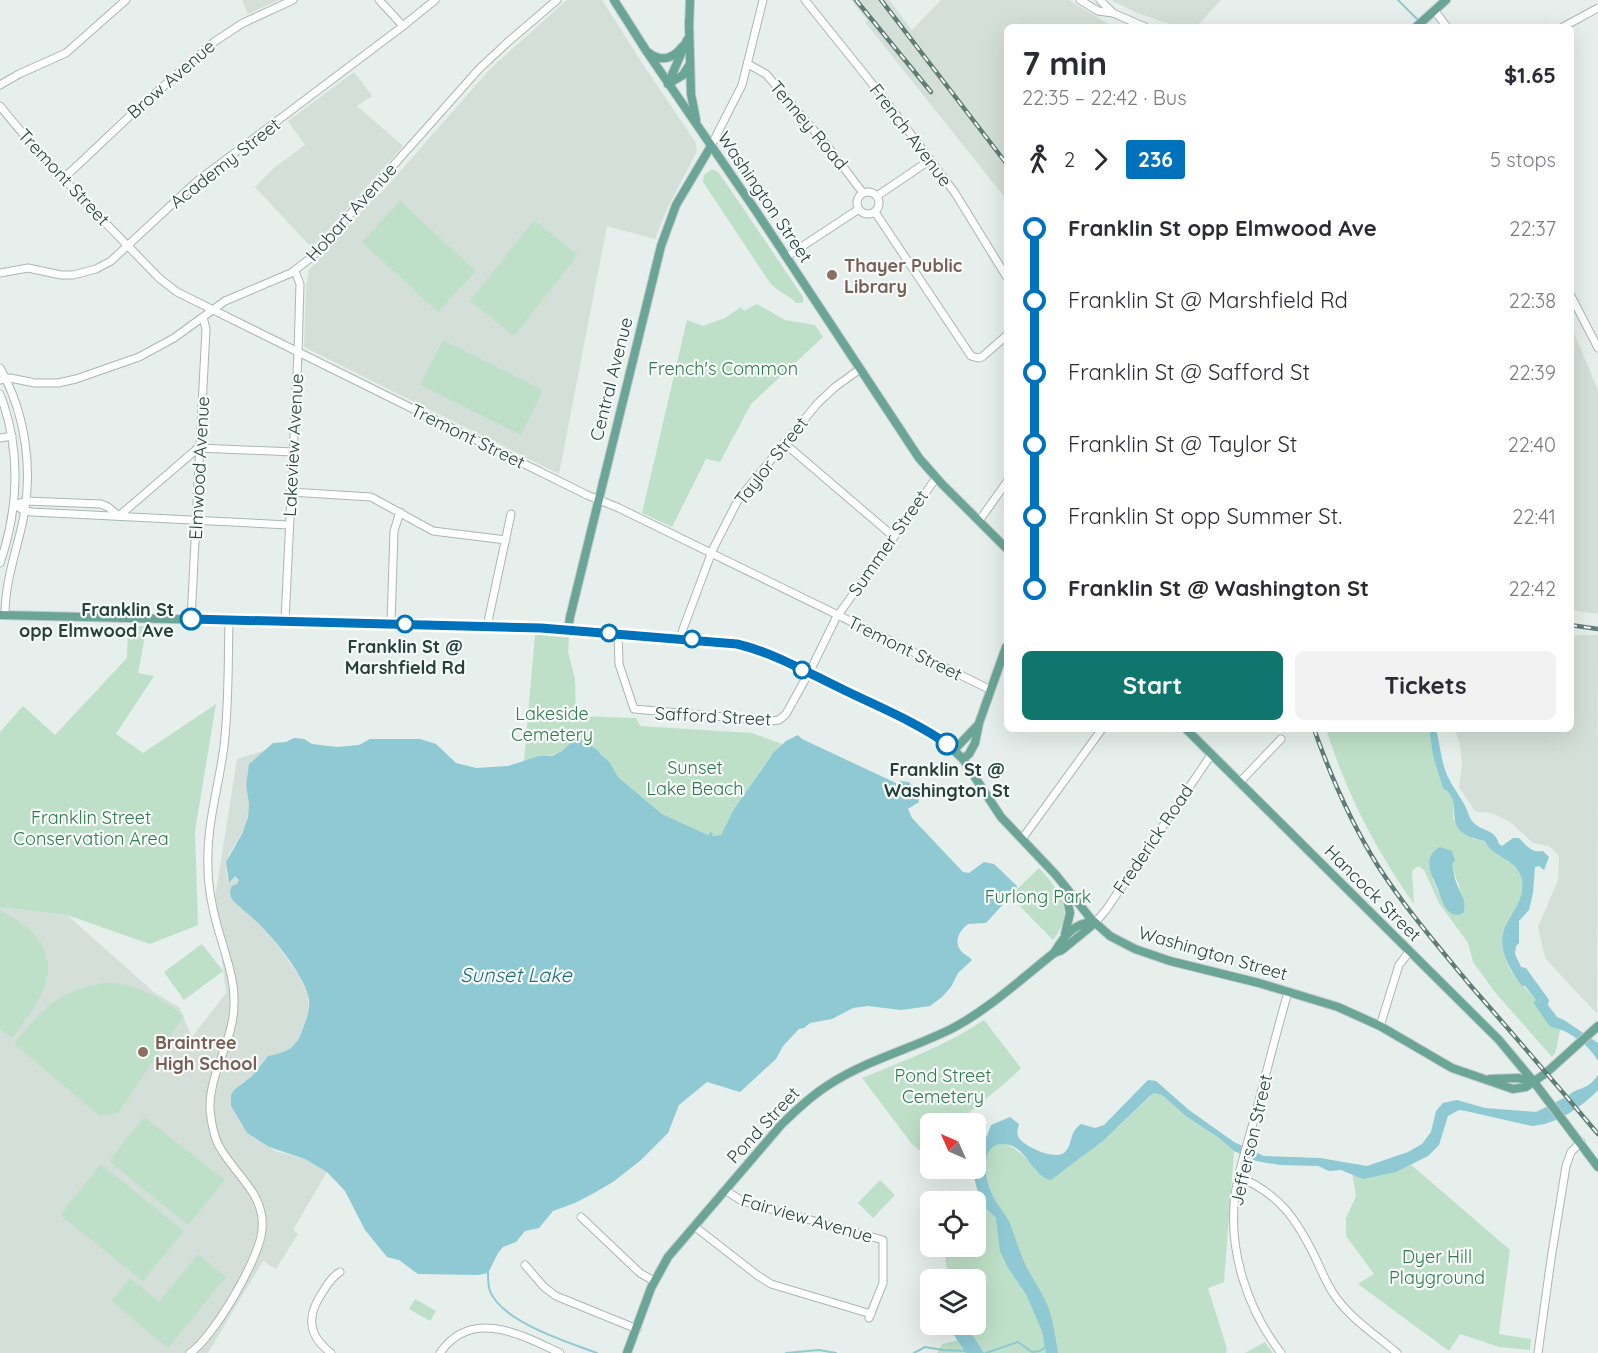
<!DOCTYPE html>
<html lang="en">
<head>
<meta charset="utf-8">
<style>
  :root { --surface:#fff; --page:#f2f2f3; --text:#2b2b33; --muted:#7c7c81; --accent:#0f766e }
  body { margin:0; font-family:Quicksand,sans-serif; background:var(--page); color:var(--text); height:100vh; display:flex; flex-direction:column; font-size:22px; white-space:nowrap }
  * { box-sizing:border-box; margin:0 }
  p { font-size:20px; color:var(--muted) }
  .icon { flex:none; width:33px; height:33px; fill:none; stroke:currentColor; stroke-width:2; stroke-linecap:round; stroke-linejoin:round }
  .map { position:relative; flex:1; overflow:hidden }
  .drawer { position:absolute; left:1004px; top:24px; width:570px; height:708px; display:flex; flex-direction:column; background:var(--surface); border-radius:9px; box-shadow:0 6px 24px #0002 }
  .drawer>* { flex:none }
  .badge { padding:0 12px; border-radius:4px; font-size:21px; line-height:39px }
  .needle { width:39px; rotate:315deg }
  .buttons { position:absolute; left:920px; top:1113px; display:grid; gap:12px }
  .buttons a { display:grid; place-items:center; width:66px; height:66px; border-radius:9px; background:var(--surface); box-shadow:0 6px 24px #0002; font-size:30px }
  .map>.badge { position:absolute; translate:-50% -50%; box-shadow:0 0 0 3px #fff }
  .legs { display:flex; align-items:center; gap:9px; height:66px; padding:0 18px; font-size:20px }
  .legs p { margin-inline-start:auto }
  .headline { display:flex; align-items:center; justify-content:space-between; height:102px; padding:0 18px }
  h1 { font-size:33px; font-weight:700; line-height:45px }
  .button { display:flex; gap:12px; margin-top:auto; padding:12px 18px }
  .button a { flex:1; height:69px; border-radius:9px; background:var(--accent); color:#fff; font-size:24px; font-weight:700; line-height:69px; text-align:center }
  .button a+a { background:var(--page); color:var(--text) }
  ul { padding:0 18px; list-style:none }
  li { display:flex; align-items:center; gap:21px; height:72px; font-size:22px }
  li i { display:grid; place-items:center; width:9px; height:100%; margin:0 8px; background:currentColor }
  li i::after { content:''; width:15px; height:15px; margin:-8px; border:4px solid; border-radius:50%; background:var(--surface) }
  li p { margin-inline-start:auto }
  li:first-child i { background:linear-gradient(#0000 50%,currentColor 0) }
  li:last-child i { background:linear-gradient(currentColor 50%,#0000 0) }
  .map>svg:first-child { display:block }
  .built { fill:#d4dfda }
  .green { fill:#bfe0c8; fill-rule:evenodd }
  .water { fill:#8ec9d4 }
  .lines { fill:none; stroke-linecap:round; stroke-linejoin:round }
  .stream { stroke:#8ec9d4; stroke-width:2 }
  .minor-casing { stroke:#a8b8b2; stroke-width:9 }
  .major-casing { stroke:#c2cac8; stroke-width:10 }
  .minor { stroke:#fff; stroke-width:7 }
  .major { stroke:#6aa596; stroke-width:8 }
  .rail-casing { stroke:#5f7d75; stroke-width:4.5 }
  .rail { stroke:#f7fbf9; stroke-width:2; stroke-dasharray:7; stroke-linecap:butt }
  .line-1-casing { stroke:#fff; stroke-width:14 }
  .line-1 { stroke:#0072bc; stroke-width:9 }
  .education-dot { fill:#8d6e63; stroke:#f7fbf9; stroke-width:2 }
  .stop-1-dot { fill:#fff; stroke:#0072bc; stroke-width:3 }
  .labels { text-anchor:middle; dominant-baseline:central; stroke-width:4.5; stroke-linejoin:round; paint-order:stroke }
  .street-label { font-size:18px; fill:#24423a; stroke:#f7fbf9 }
  .education-label { font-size:18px; font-weight:bold; fill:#785e54; stroke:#f7fbf9; text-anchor:start }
  .park-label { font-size:18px; fill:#2d7a4b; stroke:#f7fbf9 }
  .stop-label { font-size:18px; font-weight:bold; fill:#24423a; stroke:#f7fbf9 }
  .water-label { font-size:20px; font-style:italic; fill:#1c6f80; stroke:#f7fbf9 }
</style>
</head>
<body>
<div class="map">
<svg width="1598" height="1353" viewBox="0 0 1598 1353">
  <rect width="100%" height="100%" fill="#e6efeb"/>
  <g class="built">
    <path d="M242,0H279L248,14Z"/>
    <path d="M567,0H602L644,66L696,143L697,151L665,213L655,239L607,226L559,474L304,347L306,287L309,270L373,199L382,192L491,68Z"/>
    <path d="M851,0H889L912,30L941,0H1069L1113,27H1006V199L865,22L867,20Z"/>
    <path d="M1111,0H1221L1196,27H1178L1135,12Z"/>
    <path d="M354,72L372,96L357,106L403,146L312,248L255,187L274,168L305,145L288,121Z"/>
    <path d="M1571,326L1598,390V614L1571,610Z"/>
    <path d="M1579,635H1598L1597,1014L1545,958L1538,927L1558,880L1559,857L1553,849L1548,846L1533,843L1510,822L1492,813L1478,812L1474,810L1459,787L1462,767L1460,743L1454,729H1570L1571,638Z"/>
    <path d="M266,750L249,764L246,785L249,804L248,813L246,826L229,854L226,867L227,879L229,883L235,876L239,880L233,900L244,908L269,933L300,977L308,995L309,1010L304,1028L295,1044L282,1054L268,1056L264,1060L252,1076L241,1084L231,1106L242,1126L252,1137L275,1151L305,1159L327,1172L293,1230L298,1234L276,1269L263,1261L208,1353H0V907L67,915L155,993L179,1007L192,1037L226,993L215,898L237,759Z"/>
  </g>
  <g class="green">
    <path d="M712,169L718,172L728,186L803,297V303H796C789,295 778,292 770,283L703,182L704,175Z"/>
    <path d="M400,201L476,271L438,312L362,242Z"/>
    <path d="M534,220L578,255L514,336L470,301Z"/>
    <path d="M757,304L785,320L815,325L823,337L751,404L720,462L706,459L672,527L642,513L687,320L703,326L725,318L741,307L744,311Z"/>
    <path d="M443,340L543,390L521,435L420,385Z"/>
    <path d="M128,626H147L138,673L154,676L116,734L143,753L216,704L195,831L198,925L150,944L67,915L0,907V732L23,706L55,735L127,658Z"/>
    <path d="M535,635L569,637L568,652L575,679L576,716L636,718L640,726L752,733L782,744L769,758L734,809L721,835L712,836L709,832L708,835L662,814L618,777L601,753L570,744C559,757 540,757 524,761Z"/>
    <path d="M1326,729H1429L1433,756L1454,798L1453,819L1473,839L1485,841C1490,854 1513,859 1521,876C1529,894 1514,908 1507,923C1502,935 1502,948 1506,960C1510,975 1527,989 1537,1001L1533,1002C1540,1013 1548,1028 1561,1029C1556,1039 1559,1049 1552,1057L1494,991L1473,962L1468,943L1439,903L1424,870L1418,866L1412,871L1414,904C1374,847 1348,796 1326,729ZM1455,861L1452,864C1455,880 1467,899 1464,912L1439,893L1432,879Z"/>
    <path d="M1039,868C1060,891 1076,911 1053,940L1010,896Z"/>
    <path d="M0,910C13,918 28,925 37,938C65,973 33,1010 12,1038L0,1029Z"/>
    <path d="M202,944L223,971L184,1000L164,972Z"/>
    <path d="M110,982C145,988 156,995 184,1016L118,1113L100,1116L14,1044C45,1005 60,990 110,982Z"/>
    <path d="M984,1020L1021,1068C1001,1089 978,1103 958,1123L930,1124V1159L912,1144L862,1078C904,1061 947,1045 984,1020Z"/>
    <path d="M1154,1093L1162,1095L1187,1117L1219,1138L1234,1151L1224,1282L1208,1288L1227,1349L1226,1353H984L966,1325L975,1324V1280L948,1279L944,1247L975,1246V1202L969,1201L992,1195C989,1184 984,1170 986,1158C994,1124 1029,1158 1037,1172L1059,1174L1103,1141Z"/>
    <path d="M144,1117L225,1180L188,1225L109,1161Z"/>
    <path d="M1408,1162L1510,1250L1499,1334L1531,1339L1530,1350L1499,1347L1460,1334L1449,1351L1358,1284L1374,1274L1346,1236V1218L1356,1196L1352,1172Z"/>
    <path d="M101,1164L184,1231L143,1281L60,1215Z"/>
    <path d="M880,1180L895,1195L873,1218L858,1203Z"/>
    <path d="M198,1254L226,1277L168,1348L111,1301L130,1278L159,1302Z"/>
    <path d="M415,1299L436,1311L430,1321L409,1309Z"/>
    <path d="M958,1340L966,1353H937L942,1344Z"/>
    <path d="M1265,1342L1273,1353H1245Z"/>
  </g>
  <g class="water">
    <path d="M1429,729H1436C1440,744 1441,761 1447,775C1452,786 1459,795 1464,804C1468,810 1468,816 1472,821C1482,833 1494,827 1499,844L1502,846L1513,838H1519C1527,846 1531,853 1543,851L1549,857L1544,870L1539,866L1535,867L1533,893L1529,910L1519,921V943L1516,946L1515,954L1521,967L1526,968L1549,1000L1548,1005L1557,1017L1564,1020L1598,1043V1061C1591,1048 1577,1037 1562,1030C1558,1028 1553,1029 1549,1025C1546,1022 1536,1007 1533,1002L1536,1000L1525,986H1522C1508,967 1495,945 1507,923C1515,908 1525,897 1522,880C1518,859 1491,857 1485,841C1434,831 1469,804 1443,788L1433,756Z"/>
    <path d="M798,735L802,739L898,784L900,781L909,782L917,792L919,802L908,809L912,818L963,872L969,873L984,862L994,864L1017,886L1016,890L986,923L968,924C960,930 953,941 961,951C964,955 969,956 972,960L958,973L951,987L942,997L930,1006L901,1010L868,1006L853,1008L832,1019L810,1023L804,1028L799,1029L783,1046L776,1059L740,1092L707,1082L679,1105L668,1133L641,1160L613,1182L594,1193L575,1203L553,1211L539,1228L525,1231L516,1242L503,1247L498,1253L488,1273L478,1275L418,1274L399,1260L387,1257L365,1230L345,1191L327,1172L305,1159L269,1147L247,1133L231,1106V1095L234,1090L252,1076L268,1056C289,1052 297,1047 304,1026C308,1016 311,1005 308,995C301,971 273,937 255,920C250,915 234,903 232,899C229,894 230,890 232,886L237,884L239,880L235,876L229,883L226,862L243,832L248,817L249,804L246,785L249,764L273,743L286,742L294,738L304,739L312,744L337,747L359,745L370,739H420L436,744L456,763L476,768L508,766L539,756H552L562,751L574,740H582L596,749L610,763L618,777L662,814L708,835L710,832L713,833L712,836L721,835L734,809L773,753L786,741Z"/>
    <path d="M1440,847L1452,851L1455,861L1452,864C1453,869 1454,874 1455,879C1459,892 1467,898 1464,912L1459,915L1452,914C1441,906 1442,897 1436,885C1430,872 1423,856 1440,847Z"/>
    <path d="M1598,1075V1090C1582,1107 1555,1125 1532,1126L1466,1111L1459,1110L1448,1116L1439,1145L1428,1156L1396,1172L1363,1179L1341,1170L1329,1171L1318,1166L1280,1165L1256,1161L1234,1151L1219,1138L1187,1117L1162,1095L1154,1093L1150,1096L1103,1141L1051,1180C1031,1176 1026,1143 1002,1144C978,1145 986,1181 992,1194C996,1204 1004,1212 1009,1221C1015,1237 1020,1253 1027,1268C1033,1279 1040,1289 1045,1300C1053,1316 1055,1335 1058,1353H1046L1042,1331L1026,1294L1008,1268L1000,1251L996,1218L986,1208L978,1193L973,1173L975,1153L987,1136L991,1125L1010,1117L1019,1124C1018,1129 1016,1133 1019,1138C1025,1147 1056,1161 1065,1152C1074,1143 1068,1133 1081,1124L1095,1128L1104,1125L1148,1080L1156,1081L1189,1110L1234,1142L1264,1156L1320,1158L1367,1166L1408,1152L1422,1144L1431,1132L1436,1111L1443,1103L1457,1100L1485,1108L1536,1112L1568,1096C1578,1086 1586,1092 1598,1075Z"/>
    <path d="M947,1325H966L984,1353H966Z"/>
  </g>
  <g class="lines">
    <g class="stream">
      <path d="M1398,0L1419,21"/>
      <path d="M488,1273C488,1279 488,1286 490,1291C502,1322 568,1342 597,1353"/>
      <path d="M786,1353L819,1350L836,1353"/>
      <path d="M914,1353L925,1347L943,1350L966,1351"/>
      <path d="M986,1353L1018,1342L1032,1352L1040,1351L1047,1346"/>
    </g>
    <defs>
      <g id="minor">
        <path d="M379,0L403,26"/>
        <path d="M805,0L886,101L955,193L1006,276"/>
        <path d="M1080,0L1098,11L1113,13"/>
        <path d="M1100,0L1113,13L1145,27"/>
        <path d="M1434,10L1447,27"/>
        <path d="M1563,27L1598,8"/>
        <path d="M748,64L766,74L828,147L863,193"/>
        <path d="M0,85L19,74L66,53L126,0"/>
        <path d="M0,106C49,167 105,222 159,278L177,292L587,495L619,508L991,690"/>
        <path d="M711,146L742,85L763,0"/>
        <path d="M64,178L133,113L214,42L243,23L293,0"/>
        <circle cx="868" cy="203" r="11"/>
        <path d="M877,196L930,160"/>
        <path d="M875,212L971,356L978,358L982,357L1006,336"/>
        <path d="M786,257L859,209"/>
        <path d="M0,273L28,268L61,275H73L96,269L111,261L196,182L403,26L435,0"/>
        <path d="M1570,294L1598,348"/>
        <path d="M0,368C26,414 34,472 22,525C15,555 5,583 5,615"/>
        <path d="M0,380L10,378L35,383H58L76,379L139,357L174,338L225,301L291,273L312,257L479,69L509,41L557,0"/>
        <path d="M0,394C21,449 19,508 0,563"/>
        <path d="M0,438L12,436"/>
        <path d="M784,443L893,536"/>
        <path d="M290,492L371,497L433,531L506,540"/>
        <path d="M14,505L25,511L32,512L289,525"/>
        <path d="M14,505L26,501L101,504L108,507L119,516"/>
        <path d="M119,516L198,448L293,452"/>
        <path d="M979,521L1006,483"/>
        <path d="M191,619L206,329L203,317"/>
        <path d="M285,621L298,353L300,284L295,271"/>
        <path d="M391,623L394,531L400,512"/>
        <path d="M487,626L511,514"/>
        <path d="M618,633L619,664L634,709L770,721L779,720L786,714L812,667L836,618L936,478"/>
        <path d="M681,639L683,629L713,549L738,500L817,404L835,387L860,369"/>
        <path d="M1239,783L1281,739"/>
        <path d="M1022,839L1102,729"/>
        <path d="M1095,923L1106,910L1211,755"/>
        <path d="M1380,1026L1399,965L1409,952"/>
        <path d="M1239,1177C1280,1194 1297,1220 1316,1259C1322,1272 1327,1285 1335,1296C1351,1319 1376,1335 1397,1353"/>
        <path d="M725,1190L742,1201L883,1240V1283L869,1318"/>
        <path d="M581,1217L640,1273L654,1281"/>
        <path d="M694,1226L757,1275L771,1284L871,1314"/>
        <path d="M525,1265L544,1287L556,1296L637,1329"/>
        <path d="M190,1353C213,1338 260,1258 262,1230C266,1193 233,1174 218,1144C213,1133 211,1121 210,1109C209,1072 234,1041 234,1004C235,983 228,963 222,942C214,917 208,893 208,867C206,826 219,786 224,746C229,704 228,662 229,620"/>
        <path d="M331,1353C306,1334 307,1314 324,1290C329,1282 333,1276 340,1272"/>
        <path d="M440,1353C471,1307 522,1335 560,1353"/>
        <path d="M1281,1353C1247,1309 1228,1250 1235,1195C1239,1169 1247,1144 1254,1120C1265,1077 1276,1034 1288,992"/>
        <path d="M1538,1353L1551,1259L1566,1166L1571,1152L1581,1142"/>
      </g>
      <g id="major">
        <path d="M614,0L647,52L756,211L919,458L941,483L1006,548"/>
        <path d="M689,22L691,94L696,120"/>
        <path d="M1416,27L1446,0"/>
        <path d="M689,28L690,0"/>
        <path d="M649,53C662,63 674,58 683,46"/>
        <path d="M668,84L687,40"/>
        <path d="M668,84L683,75L690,64"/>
        <path d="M0,615L517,627L715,641L746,646L770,655L908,721L945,742L963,759L1001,817L1056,875L1091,919L1110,936L1135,949L1170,961L1259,983L1338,1007L1380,1026L1452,1068L1513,1089L1526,1087L1546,1073L1598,1026"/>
        <path d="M568,630L570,617L661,246L676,205L711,146"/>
        <path d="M1186,729L1499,1040L1534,1082L1598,1167"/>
        <path d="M954,750L977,726"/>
        <path d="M963,759L969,754L975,743L979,723L1006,647"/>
        <path d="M1065,889L1070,913L1065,934"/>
        <path d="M1054,953L1062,950L1095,923"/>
        <path d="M1490,1079L1518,1078L1534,1082"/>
        <path d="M627,1353L651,1288L668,1257L781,1125C796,1110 812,1095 830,1084C867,1060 911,1049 951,1029C988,1010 1021,979 1054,953C1063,938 1075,920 1095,923"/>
      </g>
    </defs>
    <use href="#minor" class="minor-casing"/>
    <use href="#major" class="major-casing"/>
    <use href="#minor" class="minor"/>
    <use href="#major" class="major"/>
    <defs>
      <g id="rail">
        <path d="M856,0L931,92"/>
        <path d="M881,0L1006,163"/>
        <path d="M1570,625L1598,629"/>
        <path d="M1314,729C1331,777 1351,823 1378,866C1405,908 1438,946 1470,985C1513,1034 1556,1084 1598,1134"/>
      </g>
    </defs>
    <use href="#rail" class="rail-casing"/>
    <use href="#rail" class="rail"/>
  </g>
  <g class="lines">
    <defs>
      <path id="line-1" d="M191,619L541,628L737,644C775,653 810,674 844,690C879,707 916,722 947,744"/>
    </defs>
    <use href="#line-1" class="line-1-casing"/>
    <use href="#line-1" class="line-1"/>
  </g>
  <g class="education-dot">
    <circle cx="832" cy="275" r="6"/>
    <circle cx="143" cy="1052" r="6"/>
  </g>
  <g class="stop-1-dot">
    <circle cx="191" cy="619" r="10"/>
    <circle cx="405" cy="624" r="8"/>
    <circle cx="609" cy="633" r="8"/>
    <circle cx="692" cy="639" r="8"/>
    <circle cx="802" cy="670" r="8"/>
    <circle cx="947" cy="744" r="10"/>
  </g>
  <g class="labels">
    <g class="street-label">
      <text transform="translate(171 79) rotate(-41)">Brow Avenue</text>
      <text transform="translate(809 125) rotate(50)">Tenney Road</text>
      <text transform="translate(911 135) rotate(53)">French Avenue</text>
      <text transform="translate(225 163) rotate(-38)">Academy Street</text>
      <text transform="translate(64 177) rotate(47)">Tremont Street</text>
      <text transform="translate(765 197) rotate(56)">Washington Street</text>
      <text transform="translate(351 212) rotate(-48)">Hobart Avenue</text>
      <text transform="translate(611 379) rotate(-76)">Central Avenue</text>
      <text transform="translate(468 436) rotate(26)">Tremont Street</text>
      <text transform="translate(293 445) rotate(-87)">Lakeview Avenue</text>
      <text transform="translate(771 461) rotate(-52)">Taylor Street</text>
      <text transform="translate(199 468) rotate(-87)">Elmwood Avenue</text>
      <text transform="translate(888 543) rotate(-55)">Summer Street</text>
      <text transform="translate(905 648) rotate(26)">Tremont Street</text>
      <text transform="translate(713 716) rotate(3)">Safford Street</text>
      <text transform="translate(1153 839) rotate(-56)">Frederick Road</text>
      <text transform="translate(1373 893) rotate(45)">Hancock Street</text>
      <text transform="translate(1213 953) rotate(16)">Washington Street</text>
      <text transform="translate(763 1125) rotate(-47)">Pond Street</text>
      <text transform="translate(1251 1140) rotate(-77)">Jefferson Street</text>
      <text transform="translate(807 1218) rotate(16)">Fairview Avenue</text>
    </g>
    <g class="education-label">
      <text x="844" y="265">Thayer Public<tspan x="844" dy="21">Library</tspan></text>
      <text x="155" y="1042">Braintree<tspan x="155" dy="21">High School</tspan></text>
    </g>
    <g class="park-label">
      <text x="723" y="368">French's Common</text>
      <text x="552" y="713">Lakeside<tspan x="552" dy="21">Cemetery</tspan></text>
      <text x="695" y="767">Sunset<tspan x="695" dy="21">Lake Beach</tspan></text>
      <text x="91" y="817">Franklin Street<tspan x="91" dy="21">Conservation Area</tspan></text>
      <text x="1038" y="896">Furlong Park</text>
      <text x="943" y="1075">Pond Street<tspan x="943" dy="21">Cemetery</tspan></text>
      <text x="1437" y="1256">Dyer Hill<tspan x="1437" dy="21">Playground</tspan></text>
    </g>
    <g class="stop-label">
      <text x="174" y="609" text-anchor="end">Franklin St<tspan x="174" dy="21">opp Elmwood Ave</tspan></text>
      <text x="405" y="646">Franklin St @<tspan x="405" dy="21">Marshfield Rd</tspan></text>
      <text x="947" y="769">Franklin St @<tspan x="947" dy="21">Washington St</tspan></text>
    </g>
    <g class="water-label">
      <text x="516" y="974">Sunset Lake</text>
    </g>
  </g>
</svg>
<div class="buttons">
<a><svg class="needle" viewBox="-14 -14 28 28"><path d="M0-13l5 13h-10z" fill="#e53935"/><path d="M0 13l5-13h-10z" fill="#7c7c81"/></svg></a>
<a><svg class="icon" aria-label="locate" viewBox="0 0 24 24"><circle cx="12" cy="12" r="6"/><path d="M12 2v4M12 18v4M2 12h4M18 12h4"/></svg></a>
<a><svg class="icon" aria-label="layers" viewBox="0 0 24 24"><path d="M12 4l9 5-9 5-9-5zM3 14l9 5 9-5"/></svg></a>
</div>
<section class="drawer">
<div class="headline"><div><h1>7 min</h1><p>22:35 – 22:42 · Bus</p></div><b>$1.65</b></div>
<div class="legs"><svg class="icon" aria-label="walk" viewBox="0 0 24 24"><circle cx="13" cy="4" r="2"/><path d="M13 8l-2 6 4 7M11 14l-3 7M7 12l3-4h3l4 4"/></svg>2<svg class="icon" aria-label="forward" viewBox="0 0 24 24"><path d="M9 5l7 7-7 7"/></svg><b class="badge" style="background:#0072bc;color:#fff">236</b><p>5 stops</p></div>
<ul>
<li><i style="color:#0072bc"></i><b>Franklin St opp Elmwood Ave</b><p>22:37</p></li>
<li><i style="color:#0072bc"></i><span>Franklin St @ Marshfield Rd</span><p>22:38</p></li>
<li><i style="color:#0072bc"></i><span>Franklin St @ Safford St</span><p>22:39</p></li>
<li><i style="color:#0072bc"></i><span>Franklin St @ Taylor St</span><p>22:40</p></li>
<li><i style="color:#0072bc"></i><span>Franklin St opp Summer St.</span><p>22:41</p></li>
<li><i style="color:#0072bc"></i><b>Franklin St @ Washington St</b><p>22:42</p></li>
</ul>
<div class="button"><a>Start</a><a>Tickets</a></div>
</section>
</div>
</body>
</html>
